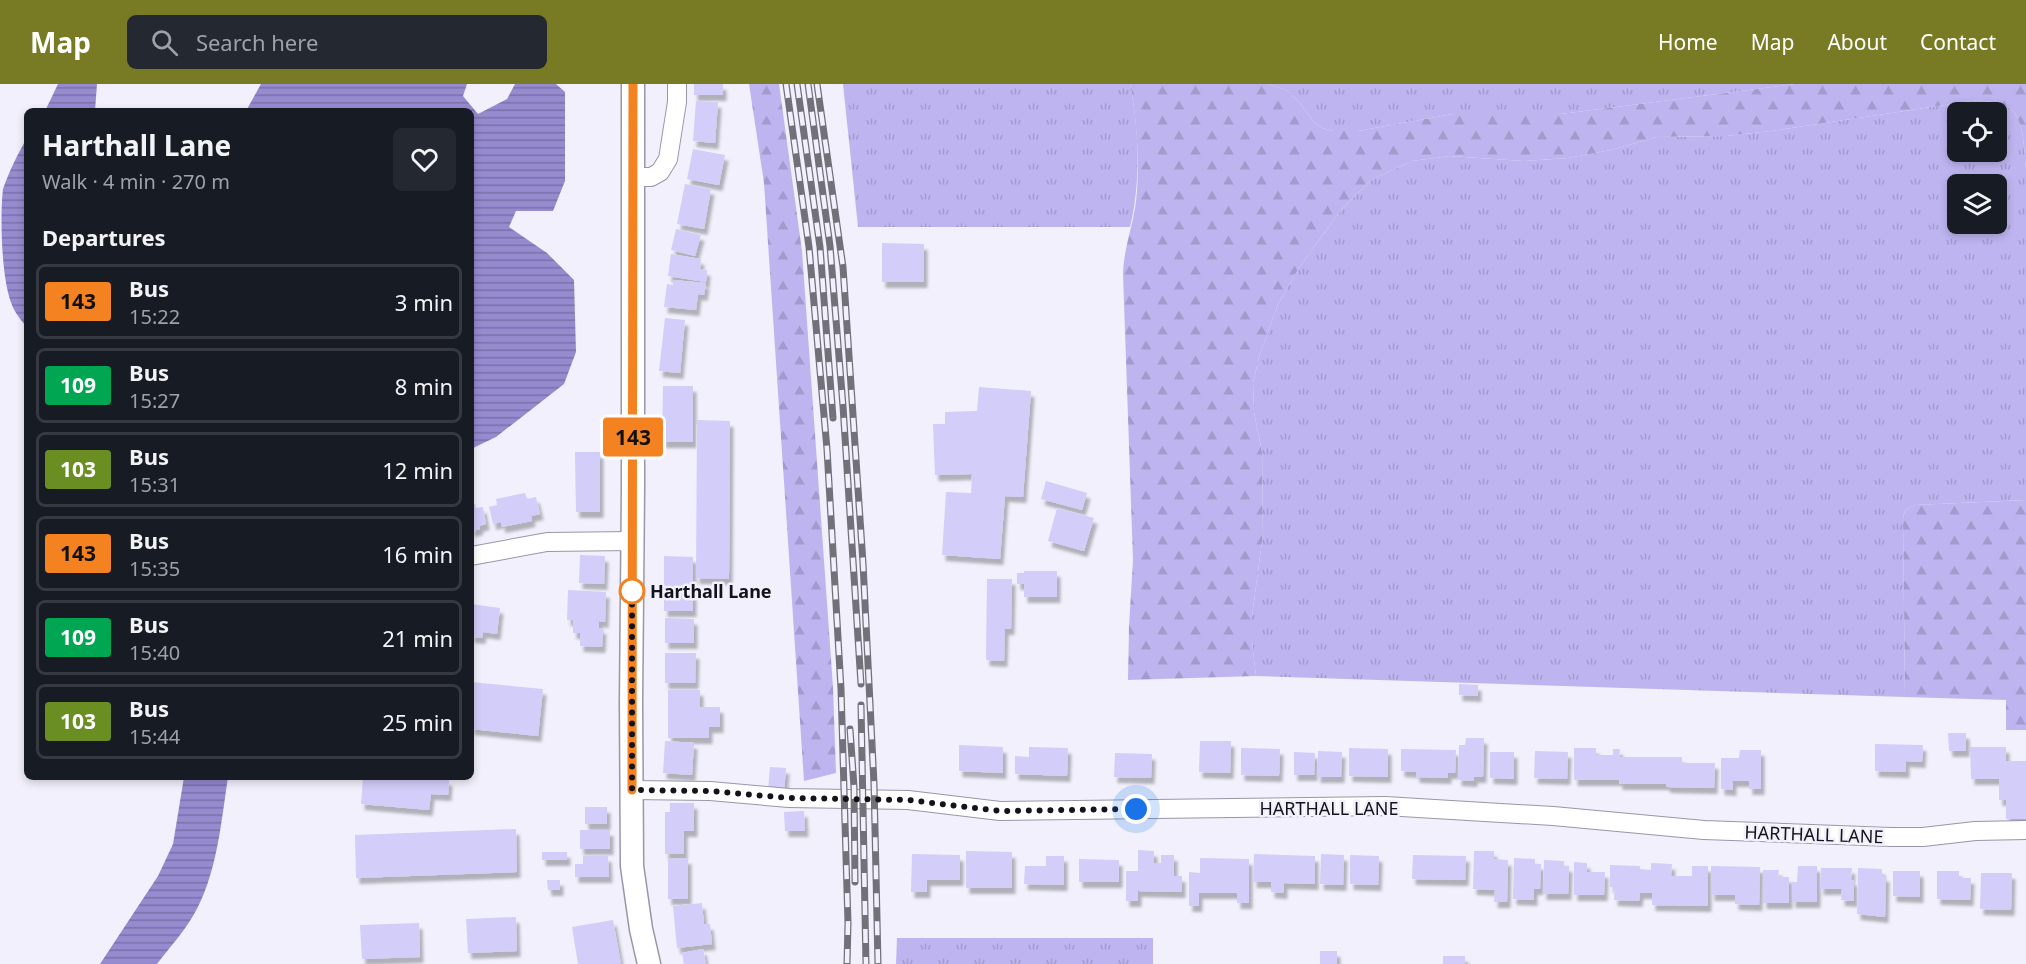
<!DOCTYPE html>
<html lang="en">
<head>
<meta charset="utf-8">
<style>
  :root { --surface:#171b24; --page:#242831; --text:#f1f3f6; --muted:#9ea1a6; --line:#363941; --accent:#787b24 }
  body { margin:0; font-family:"Noto Sans",sans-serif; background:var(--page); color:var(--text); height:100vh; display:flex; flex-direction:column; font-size:22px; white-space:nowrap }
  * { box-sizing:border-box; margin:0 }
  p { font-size:20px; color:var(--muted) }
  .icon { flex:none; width:33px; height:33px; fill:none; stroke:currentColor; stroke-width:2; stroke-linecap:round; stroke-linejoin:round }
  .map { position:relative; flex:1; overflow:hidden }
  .details { position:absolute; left:24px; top:24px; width:450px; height:672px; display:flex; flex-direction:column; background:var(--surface); border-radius:9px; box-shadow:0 3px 9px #0003 }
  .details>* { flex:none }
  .badge { padding:0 12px; border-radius:4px; font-size:21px; line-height:39px }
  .fabs { position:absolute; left:1947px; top:18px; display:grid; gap:12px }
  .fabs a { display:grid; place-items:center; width:60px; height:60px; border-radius:9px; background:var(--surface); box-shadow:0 3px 9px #0003; font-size:30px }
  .you { position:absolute; width:30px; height:30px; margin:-15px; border:4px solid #fff; border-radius:50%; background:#1a73e8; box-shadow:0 0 0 9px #1a73e833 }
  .map>.badge { position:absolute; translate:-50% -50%; box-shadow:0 0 0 3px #fff }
  h2 { padding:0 18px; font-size:22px; line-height:54px }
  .round { display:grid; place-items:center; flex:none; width:63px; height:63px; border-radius:9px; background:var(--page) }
  .head { display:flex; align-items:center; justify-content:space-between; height:102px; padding:0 18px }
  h1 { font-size:28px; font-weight:700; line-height:45px }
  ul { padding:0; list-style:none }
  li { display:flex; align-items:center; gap:18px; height:75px; margin:0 12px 9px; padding:0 6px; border:3px solid var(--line); border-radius:9px }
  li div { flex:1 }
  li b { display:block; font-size:22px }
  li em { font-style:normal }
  li .badge { min-width:66px; font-weight:700; text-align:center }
  header { display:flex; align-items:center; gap:36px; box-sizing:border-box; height:84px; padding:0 30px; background:var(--accent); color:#fff }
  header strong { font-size:28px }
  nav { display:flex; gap:33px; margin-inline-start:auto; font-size:21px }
  .search { width:420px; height:54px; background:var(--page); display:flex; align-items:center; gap:15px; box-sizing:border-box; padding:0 21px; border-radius:9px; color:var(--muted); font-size:22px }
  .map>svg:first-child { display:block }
  .grass { fill:url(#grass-tufts); fill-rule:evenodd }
  .forest { fill:url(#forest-firs) }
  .water { fill:url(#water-rules) }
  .building { fill:#d3cdf9; filter:url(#shadow) }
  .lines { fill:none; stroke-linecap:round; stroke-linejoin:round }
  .minor-casing { stroke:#9996aa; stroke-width:20 }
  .tertiary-casing { stroke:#9996aa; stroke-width:25 }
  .minor { stroke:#fff; stroke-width:18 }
  .tertiary { stroke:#fff; stroke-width:22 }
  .rail-casing { stroke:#72717a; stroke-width:7 }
  .rail { stroke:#f1f0fc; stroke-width:4.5; stroke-dasharray:14; stroke-linecap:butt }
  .line-casing { stroke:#fff; stroke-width:14 }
  .line { stroke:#f58220; stroke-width:9 }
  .walk { stroke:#14131a; stroke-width:6; stroke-dasharray:0 10.8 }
  .stop-dot { fill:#fff; stroke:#f58220; stroke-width:3 }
  .labels { text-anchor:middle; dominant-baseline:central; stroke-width:5; stroke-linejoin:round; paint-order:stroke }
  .stop-label { font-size:18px; font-weight:bold; fill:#14131a; stroke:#f1f0fc; text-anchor:start }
  .street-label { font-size:18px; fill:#14131a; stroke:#f1f0fc }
</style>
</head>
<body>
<header>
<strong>Map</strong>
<div class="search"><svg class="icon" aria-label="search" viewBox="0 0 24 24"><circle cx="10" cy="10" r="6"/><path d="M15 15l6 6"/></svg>Search here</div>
<nav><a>Home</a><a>Map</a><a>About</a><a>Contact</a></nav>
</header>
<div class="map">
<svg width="2026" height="880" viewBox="0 0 2026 880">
  <defs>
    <pattern id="grass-tufts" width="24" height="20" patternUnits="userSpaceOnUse" patternTransform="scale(1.5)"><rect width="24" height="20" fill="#beb5f0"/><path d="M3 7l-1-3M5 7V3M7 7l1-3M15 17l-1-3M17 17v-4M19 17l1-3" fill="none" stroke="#a29bcd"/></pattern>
    <pattern id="forest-firs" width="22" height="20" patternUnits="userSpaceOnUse" patternTransform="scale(1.5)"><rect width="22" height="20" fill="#beb5f0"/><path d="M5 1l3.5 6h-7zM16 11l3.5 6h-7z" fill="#a29bcd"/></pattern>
    <pattern id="water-rules" width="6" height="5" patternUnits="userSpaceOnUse" patternTransform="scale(1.5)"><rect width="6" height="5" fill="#978bd0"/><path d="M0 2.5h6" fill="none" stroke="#7a70a8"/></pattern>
    <filter id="shadow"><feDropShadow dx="3.5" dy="6" stdDeviation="1.5" flood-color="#0004"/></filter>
  </defs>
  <rect width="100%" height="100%" fill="#f1f0fc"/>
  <g class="grass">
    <path d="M843,0H1130C1139,44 1141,100 1130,143H858Z"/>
    <path d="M1268,0H1795L1561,30H1453L1358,47H1333L1322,44L1314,38L1299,18L1286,6Z"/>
    <path d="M1978,16C1988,18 2003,18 2011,25C2025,39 2024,66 2026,85V416L1915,421L1905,426L1903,434L1905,613L1256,592L1252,558V532L1263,450L1262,368L1254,328L1253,299L1259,273L1278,220L1300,182L1341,126L1371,96L1412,77L1450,72L1523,77L1568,74L1611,66L1657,53L1726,52L1771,47ZM1958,28H1996V68H1958ZM1958,100H1996V140H1958Z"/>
    <path d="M897,854H1153V880H896Z"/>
  </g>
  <g class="forest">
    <path d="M749,0H779L802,167L833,603L836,689L804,697L764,99Z"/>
    <path d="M1130,0H1268L1286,6L1299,18L1314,38L1322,44L1333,47H1358L1453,30H1561L1795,0H2026V85C2024,66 2025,39 2011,25C2003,18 1988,18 1978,16L1771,47L1726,52L1657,53L1611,66L1568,74L1523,77L1450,72L1412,77L1371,96L1341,126L1300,182L1278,220L1259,273L1253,299L1254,328L1262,368L1263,450L1252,532V558L1256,592L1128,596L1129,542L1133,476L1123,190C1124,162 1133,143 1136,117C1140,82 1137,34 1130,0Z"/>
    <path d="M2026,416V646H2006V616L1905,613L1903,434L1905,426L1915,421Z"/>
  </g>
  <g class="water">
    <path d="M58,0H97L95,27H45Z"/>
    <path d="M261,0H467L463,12L478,30L507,15L515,0H556L565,8V97L553,127H516L509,143L547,169L574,196L576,268L564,300L496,353L471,365V27H246Z"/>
    <path d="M27,54V244C22,237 15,229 12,221C1,195 0,131 3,105C9,88 18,69 27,54Z"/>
    <path d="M184,693H228C221,739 217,791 193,832C183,849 169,864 157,880H100L158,792L173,760Z"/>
  </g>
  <g class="building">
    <rect x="694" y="0" width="29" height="11"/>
    <path d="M696,17L718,18L715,59L693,57Z"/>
    <path d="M693,65L725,71L719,101L687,95Z"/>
    <path d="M685,100L711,105L704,145L677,140Z"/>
    <path d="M676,145L701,151L695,172L671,166Z"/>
    <path d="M882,159L924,160V198H882Z"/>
    <path d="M671,170L701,175L700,185L707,186L706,198L668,192Z"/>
    <path d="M673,196L706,199L704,211L698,210L696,226L664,223L667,200L673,201Z"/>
    <path d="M665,234L685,236L680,289L659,287Z"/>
    <path d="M663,302H693V358H662Z"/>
    <path d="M979,303L1031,307L1023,413L1005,412L1000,475L942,471L946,408L971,409L972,390L935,391L933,340H945V328L977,327Z"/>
    <path d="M697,336L730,337L729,495L696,494Z"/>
    <path d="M575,368H600V428H576Z"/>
    <path d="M1046,397L1087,409L1082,426L1041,415Z"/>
    <path d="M525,409L527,415L536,413L540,430L531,432L532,437L502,443L501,438L493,440L489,423L497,421L496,415Z"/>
    <path d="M471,420H475L476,424L483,423L486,440L479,442L480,445L471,447Z"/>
    <path d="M1057,424L1094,434L1084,467L1048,457Z"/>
    <path d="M580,471L605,472L604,500L579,499Z"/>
    <path d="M664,472L693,473V527H664Z"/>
    <path d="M1024,487H1057V513H1024V500H1017V489H1024Z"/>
    <path d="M987,495H1012L1011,545H1005L1004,577L986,576Z"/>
    <path d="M568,506L606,508L605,538L599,537V544H603L602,563L580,562V549H573V536H567Z"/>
    <path d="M471,520L500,524L497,550L483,548L482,554L471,553Z"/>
    <path d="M665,534L694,535V559H665Z"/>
    <path d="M665,569H696L695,599H665Z"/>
    <path d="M471,598L543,605L538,652L471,645Z"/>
    <path d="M1459,600L1478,601V612L1459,611Z"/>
    <path d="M668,606H700V623H720V643H709V654H668Z"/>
    <path d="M1948,649H1966V667H1949Z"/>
    <path d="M1466,654H1484L1483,693H1474V697L1458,696L1459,661H1465Z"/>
    <path d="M665,657L694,659L692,691L663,689Z"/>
    <path d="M1200,657H1231L1230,689L1199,688Z"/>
    <path d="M1875,660L1923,661L1922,678L1906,677V688L1875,687Z"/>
    <path d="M959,661L1003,663V689L959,687Z"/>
    <path d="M1029,663L1068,664L1067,692L1015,690V672L1029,673Z"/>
    <path d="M1970,663H2006V677H2026V735H2006V716H1999V695H1971Z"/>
    <path d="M1241,664L1280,665L1279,692L1241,691Z"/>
    <path d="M1349,664L1388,665V693L1349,692Z"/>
    <path d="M1574,664H1596V671H1613V665H1620L1619,673H1682V679H1715L1714,704L1667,703L1666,700H1619V696H1574Z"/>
    <path d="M1401,665L1456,666L1455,689H1448V694L1416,693V688L1401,687Z"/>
    <path d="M1740,666H1761V705H1749V697H1733V706L1721,705V674H1739Z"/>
    <path d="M1318,667L1342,668L1341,693H1317Z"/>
    <path d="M1535,667L1568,668L1567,695L1534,694Z"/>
    <path d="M1294,668L1315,669L1314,691H1294Z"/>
    <path d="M1490,668H1514V695L1490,694Z"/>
    <path d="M1115,669L1152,670L1151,694L1114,693Z"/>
    <path d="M770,683L786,684L784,708L768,706Z"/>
    <path d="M363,693H432L449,696L448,711L431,710L429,726L361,720Z"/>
    <path d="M670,719H694V747H684V770H665V728H670Z"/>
    <rect x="585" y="723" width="22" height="17"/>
    <path d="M804,727L805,747H785L784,728Z"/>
    <path d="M516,745L517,788L356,794L355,751Z"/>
    <rect x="580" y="746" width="30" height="19"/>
    <path d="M1138,766L1154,767V779H1161V771H1174V792H1182V808L1138,807V817H1126V787H1138Z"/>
    <path d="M966,767L1012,768V804H966Z"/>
    <path d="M1474,767H1494V775L1508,776L1507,818H1494L1495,806L1473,805Z"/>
    <rect x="542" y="768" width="25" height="8"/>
    <path d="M912,770L960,771V796H927V808H911Z"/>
    <path d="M1254,770L1315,772V800L1284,799V809L1271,808V798H1253Z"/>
    <path d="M1321,770L1344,771L1343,801L1320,800Z"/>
    <path d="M1350,771L1379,772L1378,801L1350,800Z"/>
    <path d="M1413,771L1466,772L1465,796L1412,795Z"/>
    <path d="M583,772H608L609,793H575V780H583Z"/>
    <path d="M1046,772H1064V801L1024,800L1025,782H1046Z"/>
    <path d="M688,774V815H668V775Z"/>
    <path d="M1200,774L1249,775V819H1237V809H1199V822H1189V788L1200,789Z"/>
    <path d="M1514,774L1535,775V780H1541L1540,805H1534V816L1513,815Z"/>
    <path d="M1079,775L1119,776V798H1079Z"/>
    <path d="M1544,776L1564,777V782H1569L1568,810H1543Z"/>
    <path d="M1574,778L1587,779V788H1605L1604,811H1574Z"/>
    <path d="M1651,779L1672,780L1671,792H1692V782H1708V822L1652,821V809H1640L1639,817L1614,816L1615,803H1610V781L1640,782V785L1651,786Z"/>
    <path d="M1711,782L1760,783L1759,821L1735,820V811H1711Z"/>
    <path d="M1798,782H1817V818H1792V798H1797Z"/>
    <path d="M1821,784H1852L1851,796H1854V817L1841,816L1842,805H1820Z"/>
    <path d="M1858,784L1882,785V792H1886L1885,833L1857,830Z"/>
    <path d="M1763,786H1779L1778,793H1789V819H1763Z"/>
    <path d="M1893,787H1920V813L1893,812Z"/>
    <path d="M1937,787H1959V794H1971L1970,816L1937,815Z"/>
    <path d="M1981,789H2012L2011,826L1980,825Z"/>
    <path d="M547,796H560V806H548Z"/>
    <path d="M702,819L704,840H710L712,860L677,864L673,822Z"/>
    <path d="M516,833L517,867L468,869L466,835Z"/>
    <path d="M613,836L621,880H578L572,843Z"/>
    <path d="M419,839L420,873L362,875L360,841Z"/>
    <path d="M703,865L706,880H684L682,869Z"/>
    <rect x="1320" y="867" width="17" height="13"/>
    <rect x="1443" y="872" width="22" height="8"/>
  </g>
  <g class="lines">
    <defs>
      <g id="minor">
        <path d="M634,93H651L660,88L668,75L677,18V0"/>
        <path d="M471,472L547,458L632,457"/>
        <path d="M632,706L710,707L789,714L908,716L1000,727L1385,722L1553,732L1704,746L1891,753H1923L1975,747L2026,746"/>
      </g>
      <path id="tertiary" d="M633,0V404L631,618L632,782L641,845L649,880"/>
    </defs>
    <use href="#minor" class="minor-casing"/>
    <use href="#tertiary" class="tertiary-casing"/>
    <use href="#minor" class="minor"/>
    <use href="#tertiary" class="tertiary"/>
    <defs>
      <g id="rail">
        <path d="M786,0L809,163L827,365L841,605L848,839L847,880"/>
        <path d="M797,0L820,163L833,334"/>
        <path d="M808,0L830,162L843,322L861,600"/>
        <path d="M817,0L843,183L863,479L874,700L878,880"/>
        <path d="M861,621L866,880"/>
        <path d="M850,645L854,703L855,798"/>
      </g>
    </defs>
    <use href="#rail" class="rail-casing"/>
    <use href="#rail" class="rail"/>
  </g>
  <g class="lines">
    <defs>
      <path id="line" d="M632,706L633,0"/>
    </defs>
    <use href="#line" class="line-casing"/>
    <use href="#line" class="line"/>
    <path class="walk" d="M632,507V503V706L710,707L789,714L908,716L1000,727L1136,725"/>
  </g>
  <circle class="stop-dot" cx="632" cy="507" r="12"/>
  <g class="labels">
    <g class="stop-label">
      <text x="650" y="507">Harthall Lane</text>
    </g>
    <g class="street-label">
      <text x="1329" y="724">HARTHALL LANE</text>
      <text transform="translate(1814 750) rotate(2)">HARTHALL LANE</text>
    </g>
  </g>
</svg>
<div class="fabs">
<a><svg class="icon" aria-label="locate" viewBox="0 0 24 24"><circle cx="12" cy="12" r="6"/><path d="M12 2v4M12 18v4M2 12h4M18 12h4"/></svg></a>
<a><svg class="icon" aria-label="layers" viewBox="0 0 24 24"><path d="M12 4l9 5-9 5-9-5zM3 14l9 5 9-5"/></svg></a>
</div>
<div class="you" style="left:1136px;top:725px"></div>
<b class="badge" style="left:633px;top:353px;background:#f58220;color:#111">143</b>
<section class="details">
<div class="head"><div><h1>Harthall Lane</h1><p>Walk · 4 min · 270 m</p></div><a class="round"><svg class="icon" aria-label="heart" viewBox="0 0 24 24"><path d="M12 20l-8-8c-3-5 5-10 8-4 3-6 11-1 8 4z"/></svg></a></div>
<h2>Departures</h2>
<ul>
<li><span class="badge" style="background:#f58220;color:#111">143</span><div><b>Bus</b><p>15:22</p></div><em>3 min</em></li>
<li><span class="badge" style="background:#00a651;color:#fff">109</span><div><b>Bus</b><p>15:27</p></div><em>8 min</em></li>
<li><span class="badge" style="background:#6b8e23;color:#fff">103</span><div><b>Bus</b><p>15:31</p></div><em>12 min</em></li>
<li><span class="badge" style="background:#f58220;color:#111">143</span><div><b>Bus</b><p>15:35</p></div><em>16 min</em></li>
<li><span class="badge" style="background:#00a651;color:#fff">109</span><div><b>Bus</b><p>15:40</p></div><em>21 min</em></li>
<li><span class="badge" style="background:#6b8e23;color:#fff">103</span><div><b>Bus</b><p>15:44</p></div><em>25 min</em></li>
</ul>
</section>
</div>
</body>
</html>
